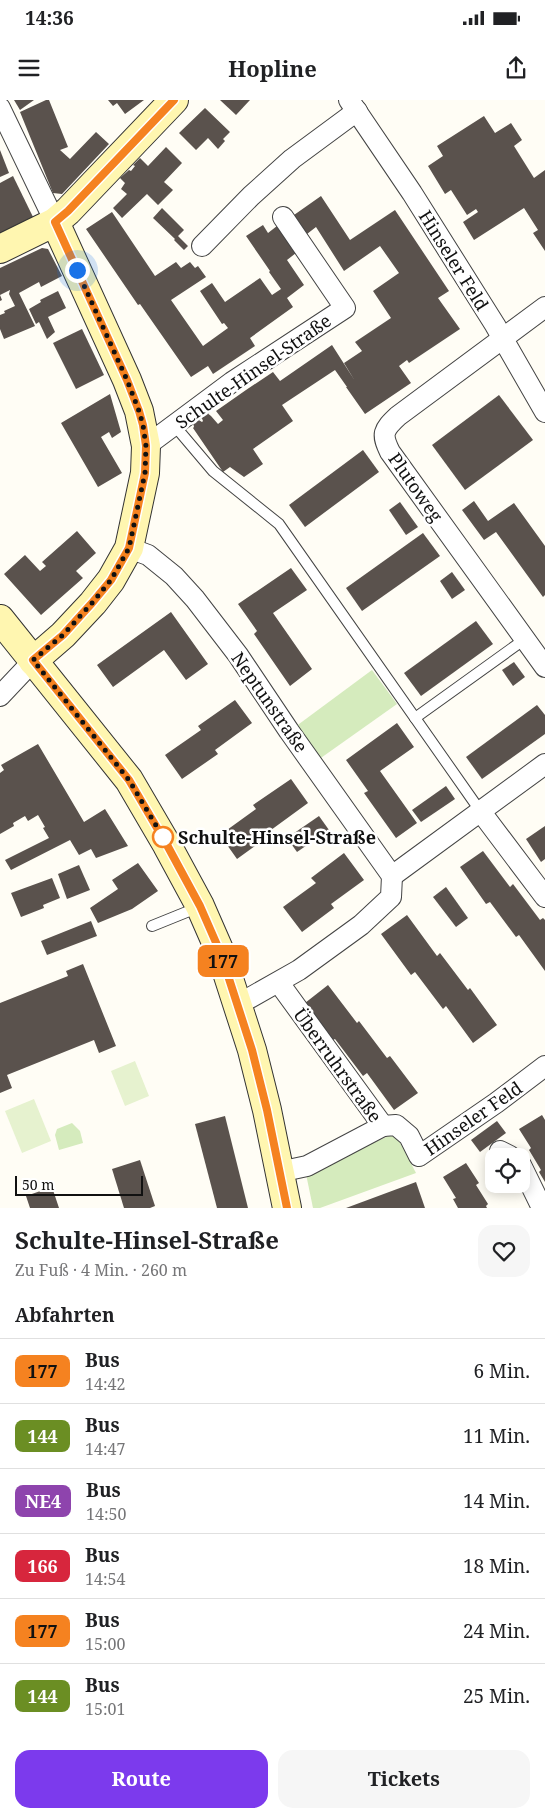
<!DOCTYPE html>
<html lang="de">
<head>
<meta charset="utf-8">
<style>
  :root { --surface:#fff; --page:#f6f6f6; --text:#202124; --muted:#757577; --line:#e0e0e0; --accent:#7c3aed }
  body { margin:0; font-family:"Noto Serif",serif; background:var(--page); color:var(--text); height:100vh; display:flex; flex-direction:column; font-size:19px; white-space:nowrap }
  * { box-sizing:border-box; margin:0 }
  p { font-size:16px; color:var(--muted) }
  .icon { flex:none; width:28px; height:28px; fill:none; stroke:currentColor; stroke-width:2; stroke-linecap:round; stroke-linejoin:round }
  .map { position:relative; height:1108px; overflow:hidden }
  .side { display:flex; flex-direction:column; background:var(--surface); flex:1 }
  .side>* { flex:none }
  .badge { padding:0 10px; border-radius:8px; font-size:18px; line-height:32px }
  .tools { position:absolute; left:485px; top:1048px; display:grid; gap:10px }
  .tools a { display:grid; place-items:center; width:45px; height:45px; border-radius:10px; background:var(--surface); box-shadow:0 2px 12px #0003; font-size:25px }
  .scale { position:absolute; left:15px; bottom:12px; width:128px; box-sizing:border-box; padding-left:5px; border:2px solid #111; border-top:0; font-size:14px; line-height:18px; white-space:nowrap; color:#111; -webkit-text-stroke:4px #fff; paint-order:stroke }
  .you { position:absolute; width:25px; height:25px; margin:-12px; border:4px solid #fff; border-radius:50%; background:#1a73e8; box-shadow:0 0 0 8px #1a73e833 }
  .map>.badge { position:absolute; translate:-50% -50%; box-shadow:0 0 0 2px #fff }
  h2 { padding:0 15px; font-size:19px; line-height:45px }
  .round { display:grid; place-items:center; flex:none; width:52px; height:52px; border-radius:15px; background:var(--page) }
  .headline { display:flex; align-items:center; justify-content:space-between; height:85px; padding:0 15px }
  h1 { font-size:24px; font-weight:700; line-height:38px }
  .cta { display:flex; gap:10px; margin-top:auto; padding:10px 15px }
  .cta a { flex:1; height:58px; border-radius:15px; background:var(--accent); color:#fff; font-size:20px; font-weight:700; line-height:58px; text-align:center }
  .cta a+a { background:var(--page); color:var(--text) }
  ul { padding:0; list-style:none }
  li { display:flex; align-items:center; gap:15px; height:65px; padding:0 15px; border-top:1px solid var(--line) }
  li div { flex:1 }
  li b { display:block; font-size:19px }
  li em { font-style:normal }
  li .badge { min-width:55px; font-weight:700; text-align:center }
  .status { display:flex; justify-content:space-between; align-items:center; height:35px; padding:0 25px; background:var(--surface); direction:ltr }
  .status svg { height:14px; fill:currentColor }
  header { display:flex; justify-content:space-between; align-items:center; height:65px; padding:0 15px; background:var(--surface); font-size:22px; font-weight:700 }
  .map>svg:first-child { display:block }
  .green { fill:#d5ebbd }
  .pitch { fill:#e6f2cf }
  .building { fill:#5a524d }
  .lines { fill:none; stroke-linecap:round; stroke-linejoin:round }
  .lane-casing { stroke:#444; stroke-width:12 }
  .street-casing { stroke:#444; stroke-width:22 }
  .secondary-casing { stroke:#333; stroke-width:30 }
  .lane { stroke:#fff; stroke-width:10 }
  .street { stroke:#fff; stroke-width:20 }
  .secondary { stroke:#fff6b0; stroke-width:28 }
  .line-casing { stroke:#fff; stroke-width:11 }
  .line { stroke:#f58220; stroke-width:8 }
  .walk { stroke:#111; stroke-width:5; stroke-dasharray:0 9 }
  .stop-dot { fill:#fff; stroke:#f58220; stroke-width:2.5 }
  .labels { text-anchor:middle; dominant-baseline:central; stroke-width:5; stroke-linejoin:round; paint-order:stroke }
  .street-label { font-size:18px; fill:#111; stroke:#fff }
  .stop-label { font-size:18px; font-weight:bold; fill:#111; stroke:#fff; text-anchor:start }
</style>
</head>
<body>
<div class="status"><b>14:36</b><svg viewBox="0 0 49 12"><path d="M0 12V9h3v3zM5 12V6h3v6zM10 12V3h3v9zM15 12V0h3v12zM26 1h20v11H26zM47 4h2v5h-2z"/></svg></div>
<header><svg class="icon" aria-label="menu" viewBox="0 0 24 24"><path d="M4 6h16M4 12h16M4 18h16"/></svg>Hopline<svg class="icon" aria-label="share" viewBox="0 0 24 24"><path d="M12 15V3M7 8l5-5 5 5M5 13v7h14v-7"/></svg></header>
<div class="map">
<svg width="545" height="1108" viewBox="0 0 545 1108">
  <rect width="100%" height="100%" fill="#fffdf5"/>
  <g class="green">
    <path d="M372,570L397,604L318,660L295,627Z"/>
    <path d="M72,1023L80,1031L83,1043L59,1050L55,1035L57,1029Z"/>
    <path d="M395,1033L416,1073L320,1108H313L306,1074Z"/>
  </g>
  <g class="pitch">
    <path d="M135,961L149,996L125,1006L111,971Z"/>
    <path d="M34,999L51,1041L22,1053L5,1011Z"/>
  </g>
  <g class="building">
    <path d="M14,0H34L20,10Z"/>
    <path d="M46,0H49L68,47L60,50L70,59L96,32L109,44L62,94L53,93L20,12Z"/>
    <path d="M108,0H144L125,14L117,3L113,6Z"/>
    <path d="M220,0H250L236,15Z"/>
    <path d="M205,8L230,32L223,39L225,41L218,49L208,38L196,50L179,33Z"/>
    <path d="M484,16L495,33L511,23L522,40L514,46L534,78L545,70V151L533,133L538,130L524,108L474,140L463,122L478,112L476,109L467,115L451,90L445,94L428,66L443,56L437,46Z"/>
    <path d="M166,47L182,63L164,82L173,90L158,105L147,94L122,118L113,108L127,94L121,89L125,83L120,78L129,70L131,71L135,66L133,65L140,58L148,66Z"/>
    <path d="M0,50L9,73L0,77Z"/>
    <path d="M13,76L34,119L0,136V83Z"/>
    <path d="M321,96L350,140L395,110L449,191L438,198L460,229L409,263L407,260L399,266L411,283L365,314L346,287H347L335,270L282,305L293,321L253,349L263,364L244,377L230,367L223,372L193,328L194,327L193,322L197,319L202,322L203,321L201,316L206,312L211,316L218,324L223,320L216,311L246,290L273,272L280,281L332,245L355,281L344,263L362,251L355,242L391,218L373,191L399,173L380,146L344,171L316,127L307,134L294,115Z"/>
    <path d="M162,108L184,130L178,136L188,146L184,150L174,140L175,139L153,118Z"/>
    <path d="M112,112L155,176L176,162L181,168L190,162L195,168L198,166L206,177L171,200L203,246L228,228L224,223L222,224L200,191L212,183L225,202L260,178L272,195L281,189L269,172L270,171L246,136L263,125L268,133L277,126L296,153L287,160L304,185L287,198L293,207L250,238L255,246L213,274L208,266L191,277L140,204L138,205L86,129Z"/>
    <path d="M42,148L48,149L62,176L41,187L39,182L19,193L35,226L4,239L0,229V215L5,213L4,211L15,206L9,194L10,190L0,195L2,200L0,201V168Z"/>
    <path d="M58,191L66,208L48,217L55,232L47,239L39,222L36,224L29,209L41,202L40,200Z"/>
    <path d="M82,229L104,275L76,289L53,243Z"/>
    <path d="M110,294L121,332L112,338L109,332L101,337L122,373L98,387L61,323Z"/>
    <path d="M499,295L533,340L465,390L432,345Z"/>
    <path d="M363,350L379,372L305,427L289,405Z"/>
    <path d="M474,401L488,421L514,403L545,446V495L543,497L496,432L484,440L462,410Z"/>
    <path d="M400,402L418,427L406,435L389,410Z"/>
    <path d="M77,431L96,453L76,471L83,478L41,515L4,474L25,455L40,471L46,466L42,462Z"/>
    <path d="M423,433L440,456L362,511L346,488Z"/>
    <path d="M291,468L307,490L273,513L312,569L290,586L254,534L257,531L238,504Z"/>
    <path d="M452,472L465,490L452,499L440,481Z"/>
    <path d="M171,512L208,564L186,580L164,550L113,587L97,565Z"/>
    <path d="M476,521L493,544L421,596L404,573Z"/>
    <path d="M514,562L525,577L513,586L502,570Z"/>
    <path d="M235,600L252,623L215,650L218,654L182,679L165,655L201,630L198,626Z"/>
    <path d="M537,605L545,615V634L482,679L466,657Z"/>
    <path d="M397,623L414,647L380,671L417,723L396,738L364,693L368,691L346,660Z"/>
    <path d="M38,644L84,722L105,709L128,746L96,758L91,749L79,755L70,740L11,770L5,760L49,738L43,728L45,727L38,715L28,721L25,716L13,723L14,726L0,734V673L4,670L1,665Z"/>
    <path d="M291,679L308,703L271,730L273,733L237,759L220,735L256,709L253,705Z"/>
    <path d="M446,686L455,699L421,722L412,710Z"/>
    <path d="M319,716L329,730L297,752L287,738Z"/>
    <path d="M545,726V759L541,762L526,739Z"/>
    <path d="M483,751L510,787L513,784L540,820L543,818L545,820V871L519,835L516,837L490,802L486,804L460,767Z"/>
    <path d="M344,753L364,780L331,804L334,808L302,832L283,807L316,783L311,778Z"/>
    <path d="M138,763L158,791L132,809L98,823L90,808L118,789L112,780Z"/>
    <path d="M79,765L90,790L67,799L58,774Z"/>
    <path d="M52,778L60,798L43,805L44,808L21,817L11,793Z"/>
    <path d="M446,787L468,818L456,827L433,797Z"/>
    <path d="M407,815L437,856L440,853L468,890L470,888L497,925L473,943L446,906L443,909L415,872L411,875L381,834Z"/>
    <path d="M91,821L97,836L47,855L41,841Z"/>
    <path d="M83,864L116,946L99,953L94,940L7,975L12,988L0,993V903L68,876L66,871Z"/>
    <path d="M328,885L357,923L359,921L387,958L390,956L418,993L394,1010L367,973L363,976L335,939L333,940L305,903Z"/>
    <path d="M542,1015L545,1020V1082L539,1072L541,1070L529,1050L531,1048L519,1029Z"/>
    <path d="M225,1016L248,1108H217L195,1024Z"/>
    <path d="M497,1021L506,1033L480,1052L471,1040Z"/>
    <path d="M140,1060L155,1106L150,1108H124L112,1069Z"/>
    <path d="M466,1063L479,1083L476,1085L488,1104L486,1106L487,1108H458L453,1099L456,1098L443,1077Z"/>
    <path d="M416,1082L425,1108H346Z"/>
    <path d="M52,1087L59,1108H30L26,1096Z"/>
  </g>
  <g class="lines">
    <defs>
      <g id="lane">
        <path d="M174,325L213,371L279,424L481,712"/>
        <path d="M415,618L525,539"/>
        <path d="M152,826L199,807"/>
      </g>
      <g id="street">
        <path d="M349,0L412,93L495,225L545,312"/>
        <path d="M0,8L55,122"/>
        <path d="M202,146L251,96L292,59L357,11"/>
        <path d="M545,207L398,316C383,330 381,334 390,352L545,567"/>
        <path d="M146,346L232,282L345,208L283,117"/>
        <path d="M129,448L148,455L174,476L195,499L238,555L289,631L392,776L391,797L361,825L299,870L239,904"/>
        <path d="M0,596L33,561"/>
        <path d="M481,712L545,797"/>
        <path d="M392,776L545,664"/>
        <path d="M279,883L383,1026L307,1066L279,1072"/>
        <path d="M383,1026L396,1025L409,1036L419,1056L496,1003L545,966"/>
        <path d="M500,1051L510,1056"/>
        <path d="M521,1065L542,1108"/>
      </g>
      <g id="secondary">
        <path d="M0,149L55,122L68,111L174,0"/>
        <path d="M0,519L129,680L167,745L200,806L221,854L252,950L267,1010L287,1108"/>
        <path d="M33,561L63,535L93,503L111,480L129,448L145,373L146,346L139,311L127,280L55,122"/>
      </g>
    </defs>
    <use href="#lane" class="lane-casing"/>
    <use href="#street" class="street-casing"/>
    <use href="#secondary" class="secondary-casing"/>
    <use href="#lane" class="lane"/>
    <use href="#street" class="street"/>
    <use href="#secondary" class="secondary"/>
  </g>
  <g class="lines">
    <defs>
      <path id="line" d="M174,0L68,111L55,122L127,280L139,311L143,325L146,346L145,373L129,448L111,480L92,503L63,535L33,560L129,680L167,745L200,806L221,854L252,950L267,1010L287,1108"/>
    </defs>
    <use href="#line" class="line-casing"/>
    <use href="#line" class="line"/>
    <path class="walk" d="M77,170L127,280L139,311L143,325L146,346L145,373L129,448L111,480L92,503L63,535L33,560L129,680L163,737"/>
  </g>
  <circle class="stop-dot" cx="163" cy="737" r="10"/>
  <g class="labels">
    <g class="street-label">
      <text transform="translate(454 160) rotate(58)">Hinseler Feld</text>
      <text transform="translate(253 271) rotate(-35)">Schulte-Hinsel-Straße</text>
      <text transform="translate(416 387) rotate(55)">Plutoweg</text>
      <text transform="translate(270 602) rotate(55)">Neptunstraße</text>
      <text transform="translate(338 965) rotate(54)">Überruhrstraße</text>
      <text transform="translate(473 1018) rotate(-35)">Hinseler Feld</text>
    </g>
    <g class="stop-label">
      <text x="178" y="737">Schulte-Hinsel-Straße</text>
    </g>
  </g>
</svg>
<div class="tools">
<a><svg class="icon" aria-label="locate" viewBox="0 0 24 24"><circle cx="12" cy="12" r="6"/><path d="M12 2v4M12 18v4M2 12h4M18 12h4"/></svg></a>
</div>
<div class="scale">50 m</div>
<div class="you" style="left:77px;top:170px"></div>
<b class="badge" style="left:223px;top:861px;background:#f58220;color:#111">177</b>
</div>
<section class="side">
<div class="headline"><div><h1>Schulte-Hinsel-Straße</h1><p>Zu Fuß · 4 Min. · 260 m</p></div><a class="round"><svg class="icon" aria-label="heart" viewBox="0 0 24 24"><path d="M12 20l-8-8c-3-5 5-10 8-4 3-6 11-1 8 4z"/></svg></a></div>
<h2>Abfahrten</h2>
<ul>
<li><span class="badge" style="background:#f58220;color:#111">177</span><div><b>Bus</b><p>14:42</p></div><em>6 Min.</em></li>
<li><span class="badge" style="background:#6b8e23;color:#fff">144</span><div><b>Bus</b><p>14:47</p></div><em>11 Min.</em></li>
<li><span class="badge" style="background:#8e44ad;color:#fff">NE4</span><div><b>Bus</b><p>14:50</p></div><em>14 Min.</em></li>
<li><span class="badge" style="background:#d7263d;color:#fff">166</span><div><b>Bus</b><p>14:54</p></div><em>18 Min.</em></li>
<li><span class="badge" style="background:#f58220;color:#111">177</span><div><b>Bus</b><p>15:00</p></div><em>24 Min.</em></li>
<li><span class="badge" style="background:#6b8e23;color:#fff">144</span><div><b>Bus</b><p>15:01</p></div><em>25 Min.</em></li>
</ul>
<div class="cta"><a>Route</a><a>Tickets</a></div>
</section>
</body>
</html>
